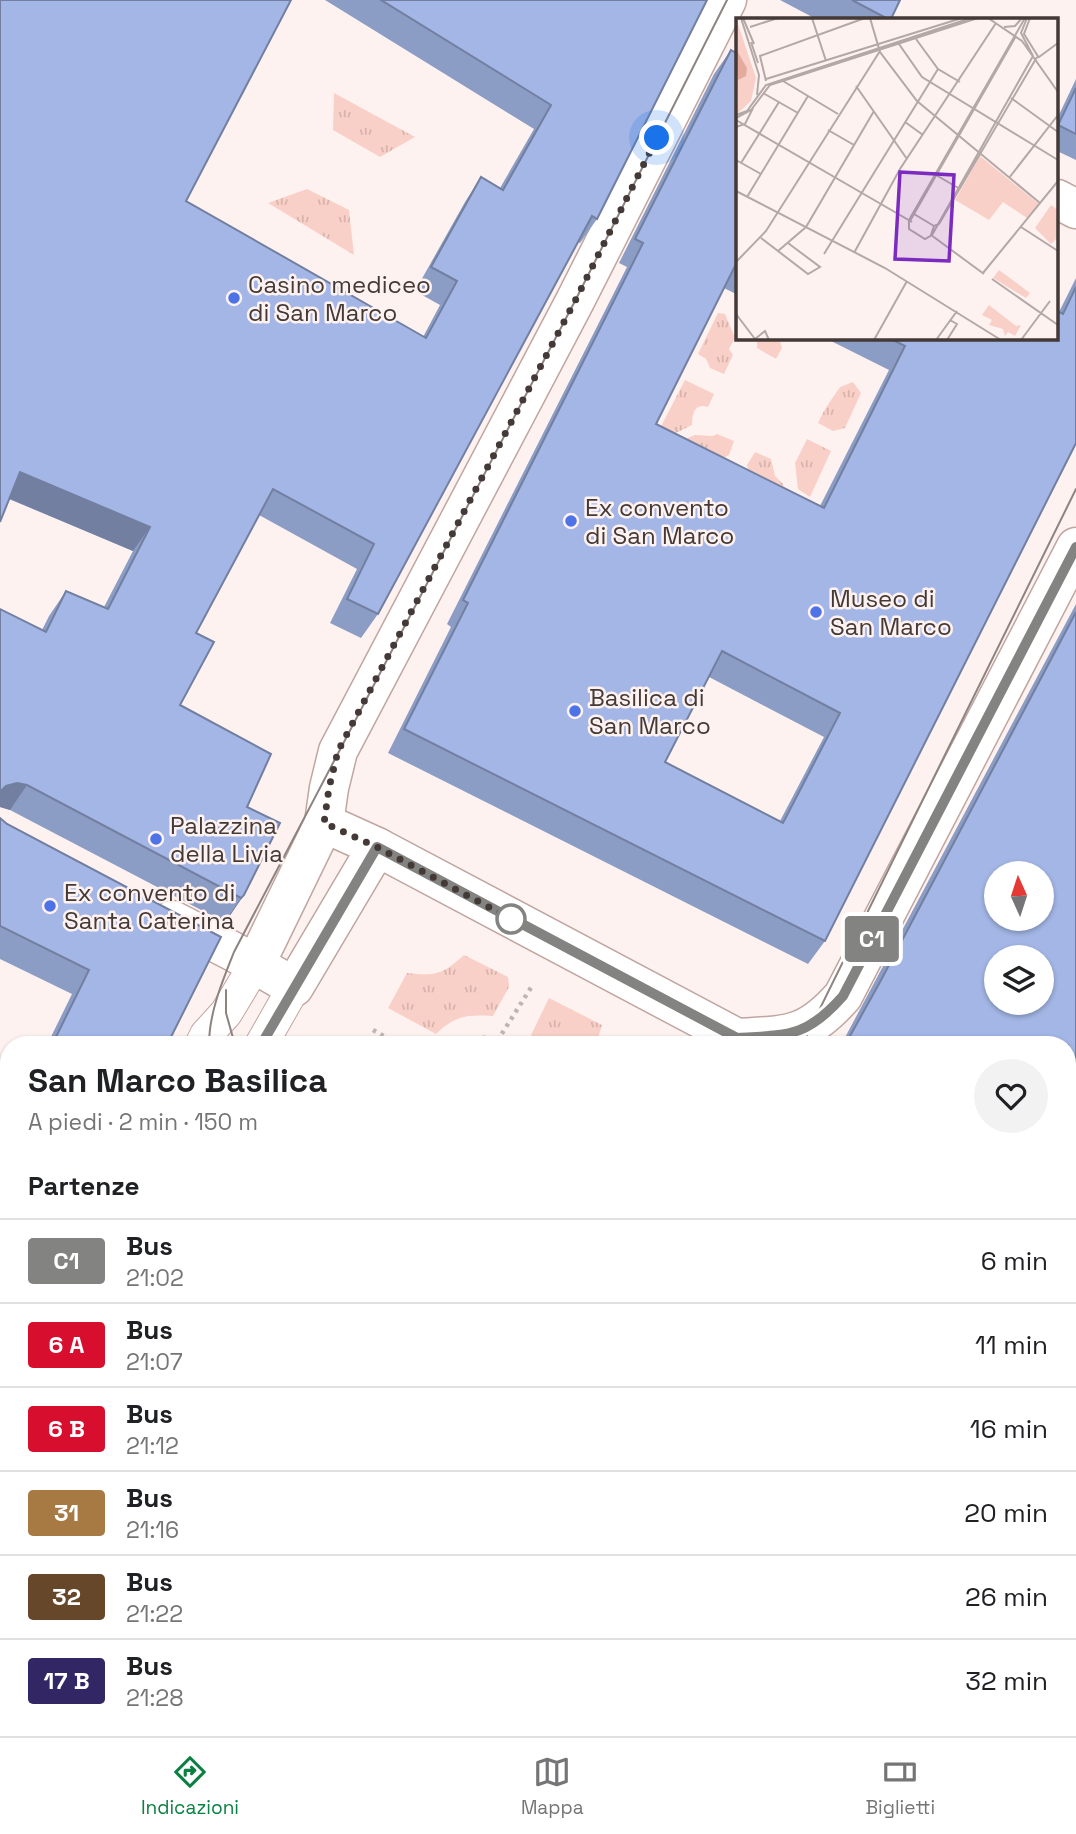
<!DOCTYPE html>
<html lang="it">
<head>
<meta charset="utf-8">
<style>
  :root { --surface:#fff; --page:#f2f2f2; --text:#202124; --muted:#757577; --line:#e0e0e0; --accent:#0b8043 }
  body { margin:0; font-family:"Space Grotesk",sans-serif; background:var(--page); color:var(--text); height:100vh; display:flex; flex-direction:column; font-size:26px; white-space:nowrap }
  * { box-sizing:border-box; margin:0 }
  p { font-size:23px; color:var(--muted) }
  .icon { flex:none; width:38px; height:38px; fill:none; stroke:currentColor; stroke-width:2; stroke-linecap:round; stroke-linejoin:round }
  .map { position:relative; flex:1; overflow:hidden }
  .details { position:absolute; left:0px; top:1036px; width:1076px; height:700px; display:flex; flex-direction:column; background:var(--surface); border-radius:28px 28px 0 0; box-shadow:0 2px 5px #0004 }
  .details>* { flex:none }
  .badge { padding:0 14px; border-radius:5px; font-size:24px; line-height:46px }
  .needle { width:46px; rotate:357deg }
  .controls { position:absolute; left:984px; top:861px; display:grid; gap:14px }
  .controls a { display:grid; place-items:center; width:70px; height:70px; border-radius:50%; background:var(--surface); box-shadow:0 2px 5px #0004; font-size:35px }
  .you { position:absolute; width:35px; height:35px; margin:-18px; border:5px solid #fff; border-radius:50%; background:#1a73e8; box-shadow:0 0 0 10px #1a73e833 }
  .map>.badge { position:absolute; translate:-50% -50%; box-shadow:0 0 0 4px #fff }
  h2 { padding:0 28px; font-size:26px; line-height:63px }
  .round { display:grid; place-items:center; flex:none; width:74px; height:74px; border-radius:37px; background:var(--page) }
  .overview { display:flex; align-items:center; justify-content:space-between; height:119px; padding:0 28px }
  h1 { font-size:33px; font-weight:700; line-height:52px }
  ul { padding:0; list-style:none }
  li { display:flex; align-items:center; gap:21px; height:84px; padding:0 28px; border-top:2px solid var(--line) }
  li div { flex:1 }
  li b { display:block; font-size:26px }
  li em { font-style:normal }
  li .badge { min-width:77px; font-weight:700; text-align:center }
  .menu { display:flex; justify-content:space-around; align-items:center; height:98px; border-top:2px solid var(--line); background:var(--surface); font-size:19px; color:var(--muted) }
  .menu a { display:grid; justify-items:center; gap:4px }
  .menu .active { color:var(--accent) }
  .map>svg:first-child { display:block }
  .grass { fill:url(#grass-tufts) }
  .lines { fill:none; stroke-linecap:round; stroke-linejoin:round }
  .pedestrian-casing { stroke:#c0a6a0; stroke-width:34 }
  .minor-casing { stroke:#c0a6a0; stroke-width:41 }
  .path { stroke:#bfb4b1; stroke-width:4.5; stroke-dasharray:3.5 5; stroke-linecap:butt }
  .pedestrian { stroke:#fff; stroke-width:32 }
  .minor { stroke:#fff; stroke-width:38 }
  .tram { stroke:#8e8381; stroke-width:2 }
  .wall { fill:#8c9dc5; fill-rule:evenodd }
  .shaded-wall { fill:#727fa0 }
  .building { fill:#a3b6e5; stroke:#727fa0; stroke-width:2; fill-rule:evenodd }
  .line-casing { stroke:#fff; stroke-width:16 }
  .line { stroke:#838381; stroke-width:10 }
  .walk { stroke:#433936; stroke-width:7; stroke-dasharray:0 12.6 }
  .poi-dot { fill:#4d73e6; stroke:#fef2f0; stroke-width:2.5 }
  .stop-dot { fill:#fff; stroke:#838381; stroke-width:3.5 }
  .labels { text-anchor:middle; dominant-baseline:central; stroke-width:5; stroke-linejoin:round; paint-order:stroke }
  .poi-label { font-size:24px; fill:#433936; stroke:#fef2f0; text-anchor:start }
  .inset-road { fill:none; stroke:#b3a8a6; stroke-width:2 }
  .view { fill:#7b2cbf; fill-opacity:0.15; stroke:#7b2cbf; stroke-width:3.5 }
  .inset-edge { fill:none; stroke:#433936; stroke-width:3.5 }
</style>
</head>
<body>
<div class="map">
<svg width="1076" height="1736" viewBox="0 0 1076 1736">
  <defs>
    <pattern id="grass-tufts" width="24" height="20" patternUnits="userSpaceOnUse" patternTransform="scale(1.75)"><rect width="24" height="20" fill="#f9d0c7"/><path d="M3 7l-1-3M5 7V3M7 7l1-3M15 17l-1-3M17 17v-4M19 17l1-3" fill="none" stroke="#d7b3ac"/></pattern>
  </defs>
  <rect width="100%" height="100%" fill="#fef2f0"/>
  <g class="grass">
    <path d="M334,93L415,137L380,157L333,130Z"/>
    <path d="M307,189L349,210L354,255L268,203Z"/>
    <path d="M718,313L725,314L735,338L729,349L733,355L724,374L710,368L706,359L698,354Z"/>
    <path d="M753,338H779L782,348L776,359L757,348V341Z"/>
    <path d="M685,380L714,394L708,407C695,403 692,413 692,425L662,440L655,438Z"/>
    <path d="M853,382L861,393L845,428L833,431L818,423C824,409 832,399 840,387Z"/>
    <path d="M717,434L734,441L729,455L704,467L663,448L695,435L713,436Z"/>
    <path d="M807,439L831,451L810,497L798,489L795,463Z"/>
    <path d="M755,452L771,459L775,476L783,484L786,510L752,492L747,465Z"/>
    <path d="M464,955L508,977L509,987L493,1016C466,1014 455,1016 436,1034L388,1008L407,973C436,976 442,975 464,955Z"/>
    <path d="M549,998L602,1025L596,1045H540L531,1035Z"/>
  </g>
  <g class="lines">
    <defs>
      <g id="pedestrian">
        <path d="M201,1045L206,1035L226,1013L255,965"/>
        <path d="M261,1045L294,987"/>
        <path d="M0,1455L9,1437"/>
      </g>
      <g id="minor">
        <path d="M1057,199L1076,209"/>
        <path d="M324,823L377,847L737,1038C789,1035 807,1037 843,996L1076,547"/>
        <path d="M172,920L234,952L294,987L377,847"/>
        <path d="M255,965L324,823L329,788L338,751L575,301L727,0"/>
      </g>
    </defs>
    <use href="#pedestrian" class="pedestrian-casing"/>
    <use href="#minor" class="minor-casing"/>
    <g class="path">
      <path d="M373,1030L399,1045"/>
      <path d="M502,1042L501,1035L532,986"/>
      <path d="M458,1045C474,1036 489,1035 506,1045"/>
    </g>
    <use href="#pedestrian" class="pedestrian"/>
    <use href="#minor" class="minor"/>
    <g class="tram">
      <path d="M226,990V1013L235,1045"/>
      <path d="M209,1045C209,1013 222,982 234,952L575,301L727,0"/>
      <path d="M802,1045L1076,489"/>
    </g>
  </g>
  <g class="wall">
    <path d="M0,0L186,201L423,337L440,305L415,291L465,202L481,177L500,188L534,129L325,0H707L597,219L580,243L578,242L378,614L361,638L330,623L357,569L259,515L196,633L180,705L247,807L244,895L224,922L10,810L0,807V609L42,630L49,616L66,591L104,607L133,551L9,499Z"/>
    <path d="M780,0H901L891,19H816Z"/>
    <path d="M731,50L738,54V295L724,288L656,424L820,506L889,370L825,338H1057L1059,312L1076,278V443L825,941L808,964L388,753L451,627L447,624L627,267L619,263L714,74ZM709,677L824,737L780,821L665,762Z"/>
    <path d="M1076,79V160L1057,151V119Z"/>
    <path d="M1076,604V1160L1068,1156V1045H841Z"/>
    <path d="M0,818L167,1045H47L72,994L0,959Z"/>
    <path d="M1068,1429L1076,1436V1611L1068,1607Z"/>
    <path d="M9,1523V1727H472L485,1729V1727H657L674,1736H0V1540Z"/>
    <path d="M777,1727H1068L1076,1736H773Z"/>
  </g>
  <g class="shaded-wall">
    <path d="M20,472L150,527L133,551L3,496Z"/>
    <path d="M17,783L27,785L10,810L0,807V792L6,786Z"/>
    <path d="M244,895L227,920L224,922L241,898Z"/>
    <path d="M1076,1397V1421L1068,1419V1405L1074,1398Z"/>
  </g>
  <g class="building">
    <path d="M0,0H291L186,201L426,338L457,281L431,267L481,177L503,190L551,105L381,0H707L597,219L592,216L378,614L347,599L374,544L273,489L196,633L214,642L180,705L271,754L247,807L280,823L244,895L241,898L27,785L17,783L6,786L0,792V609L46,632L66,591L108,609L150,527L20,472L0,522Z"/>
    <path d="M852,0H900L891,19H888Z"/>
    <path d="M731,50L738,54V262H737L656,424L824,508L905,346L889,338H1057V311L1063,314L1076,287V443L825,941L404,729L468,603L463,600L643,243L635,239ZM722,651L840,713L783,823L665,762Z"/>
    <path d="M1076,88V134L1058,125Z"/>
    <path d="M1076,612V1127L1068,1122V1045H845L880,982ZM996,873H1041V919H996ZM996,957H1041V1003H996Z"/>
    <path d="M0,818L7,824L221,937L167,1045H52L89,970L0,926Z"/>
    <path d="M0,1120L9,1125V1361L0,1379Z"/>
    <path d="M1068,1234L1076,1238V1397L1074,1398L1068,1405Z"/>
    <path d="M1068,1429L1076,1436V1578L1072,1576L1068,1585Z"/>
    <path d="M9,1532V1727H184L180,1736H0V1550Z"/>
    <path d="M1068,1692L1076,1696V1736H777L782,1727H1068Z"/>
    <path d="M193,1727H472L484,1730L490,1727H657L674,1736H209Z"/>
  </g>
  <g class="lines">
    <defs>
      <path id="line" d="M261,1045L377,847L737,1038C789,1035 807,1037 843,996L1076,547"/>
    </defs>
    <use href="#line" class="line-casing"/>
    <use href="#line" class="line"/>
    <path class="walk" d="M511,919L377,847L324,823L329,788L338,751L575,301L657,138"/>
  </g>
  <g class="poi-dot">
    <circle cx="234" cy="298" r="7"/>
    <circle cx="571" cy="521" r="7"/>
    <circle cx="816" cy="612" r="7"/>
    <circle cx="575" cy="711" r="7"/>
    <circle cx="156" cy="839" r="7"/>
    <circle cx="50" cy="906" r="7"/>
  </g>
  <circle class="stop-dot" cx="511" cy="919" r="14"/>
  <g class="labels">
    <g class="poi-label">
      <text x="248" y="284">Casino mediceo<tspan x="248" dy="28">di San Marco</tspan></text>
      <text x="585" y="507">Ex convento<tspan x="585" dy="28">di San Marco</tspan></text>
      <text x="830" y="598">Museo di<tspan x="830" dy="28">San Marco</tspan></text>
      <text x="589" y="697">Basilica di<tspan x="589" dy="28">San Marco</tspan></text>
      <text x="170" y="825">Palazzina<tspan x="170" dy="28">della Livia</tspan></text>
      <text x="64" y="892">Ex convento di<tspan x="64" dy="28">Santa Caterina</tspan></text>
    </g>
  </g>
  <g transform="translate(736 18)">
    <rect width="322" height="322" fill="#fef2f0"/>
    <path d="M0,0L20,60L15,83L2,95ZM244,138L303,186L291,200L267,184L253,202L219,182ZM315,187L322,192V219L315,226L299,210ZM263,252L294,275L290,280L257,260ZM253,287L280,308L285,307L279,318L272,314L269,318L267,311L253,307L256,302L246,297Z" fill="#f9d0c7"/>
    <path d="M0,31L11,50L10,58L2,62Z" fill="#e4aa9e"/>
    <path class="inset-road" d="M5,0L23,57L21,77M7,0L18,26M76,0L90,43M134,0L144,34L181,83L304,185M252,0L286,23L322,74M289,0L173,202V211L189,221L196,217L297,38L285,15L291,0M294,0L288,16L303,40M14,9L42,0M268,9L279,8L286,0M180,21L202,51L224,64M15,24L22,45M163,26L186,59L322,142M303,39L322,25M30,61L226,0M30,63L24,38L129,0M47,63L102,96M120,68L171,141M27,75L62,95M275,80L322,114M0,97L11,93L30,67L235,0M0,100L15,92L34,67L242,0M0,102L176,204M169,104L187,117M0,109L9,106L17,90M92,112L118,127M0,142L25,156M5,145L43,84M200,157L224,171M273,160L322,97M0,173L149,250L265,322M11,179L72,78M178,196L198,208L203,206L301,39M174,203L280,18M198,208L195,217L248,256M285,209L322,233M25,220L72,256L84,249L52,225M42,233L70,209L138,93M118,235L164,151L260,5M88,236L202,51M0,244L30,213L144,33M247,255L322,163M256,261L322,307M0,296L19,321M19,321L29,313L33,322M138,322L171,263M200,322L221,293M211,322L221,306L214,302M285,322L314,283"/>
    <path class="view" d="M164,154L218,157L213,243L159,241Z"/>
    <rect width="322" height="322" class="inset-edge"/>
  </g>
</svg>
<div class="controls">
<a><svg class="needle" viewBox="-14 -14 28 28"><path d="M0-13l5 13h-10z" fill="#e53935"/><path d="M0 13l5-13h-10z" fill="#757577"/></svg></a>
<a><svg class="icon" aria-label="layers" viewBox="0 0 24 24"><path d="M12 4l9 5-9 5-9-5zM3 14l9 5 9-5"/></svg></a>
</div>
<div class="you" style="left:657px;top:138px"></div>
<b class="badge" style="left:872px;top:939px;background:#838381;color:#fff">C1</b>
<section class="details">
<div class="overview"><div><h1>San Marco Basilica</h1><p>A piedi · 2 min · 150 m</p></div><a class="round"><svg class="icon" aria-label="heart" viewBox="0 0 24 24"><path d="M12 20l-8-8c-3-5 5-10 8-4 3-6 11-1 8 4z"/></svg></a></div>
<h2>Partenze</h2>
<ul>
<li><span class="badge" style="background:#838381;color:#fff">C1</span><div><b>Bus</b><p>21:02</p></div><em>6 min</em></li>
<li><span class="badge" style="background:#d70e2d;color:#fff">6 A</span><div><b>Bus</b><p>21:07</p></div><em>11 min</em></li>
<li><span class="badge" style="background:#d70e2d;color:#fff">6 B</span><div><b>Bus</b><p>21:12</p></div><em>16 min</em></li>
<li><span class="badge" style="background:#a77943;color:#fff">31</span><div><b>Bus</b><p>21:16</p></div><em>20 min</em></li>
<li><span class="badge" style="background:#67472a;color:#fff">32</span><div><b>Bus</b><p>21:22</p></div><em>26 min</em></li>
<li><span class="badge" style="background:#322665;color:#fff">17 B</span><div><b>Bus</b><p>21:28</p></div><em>32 min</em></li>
</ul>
</section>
</div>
<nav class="menu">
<a class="active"><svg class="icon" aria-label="directions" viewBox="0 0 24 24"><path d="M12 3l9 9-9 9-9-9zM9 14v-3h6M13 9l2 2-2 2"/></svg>Indicazioni</a>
<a><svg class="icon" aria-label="map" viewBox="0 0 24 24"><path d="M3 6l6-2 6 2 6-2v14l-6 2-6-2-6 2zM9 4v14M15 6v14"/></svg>Mappa</a>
<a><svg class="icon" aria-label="tickets" viewBox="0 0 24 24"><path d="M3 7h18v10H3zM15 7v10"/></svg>Biglietti</a>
</nav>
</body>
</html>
